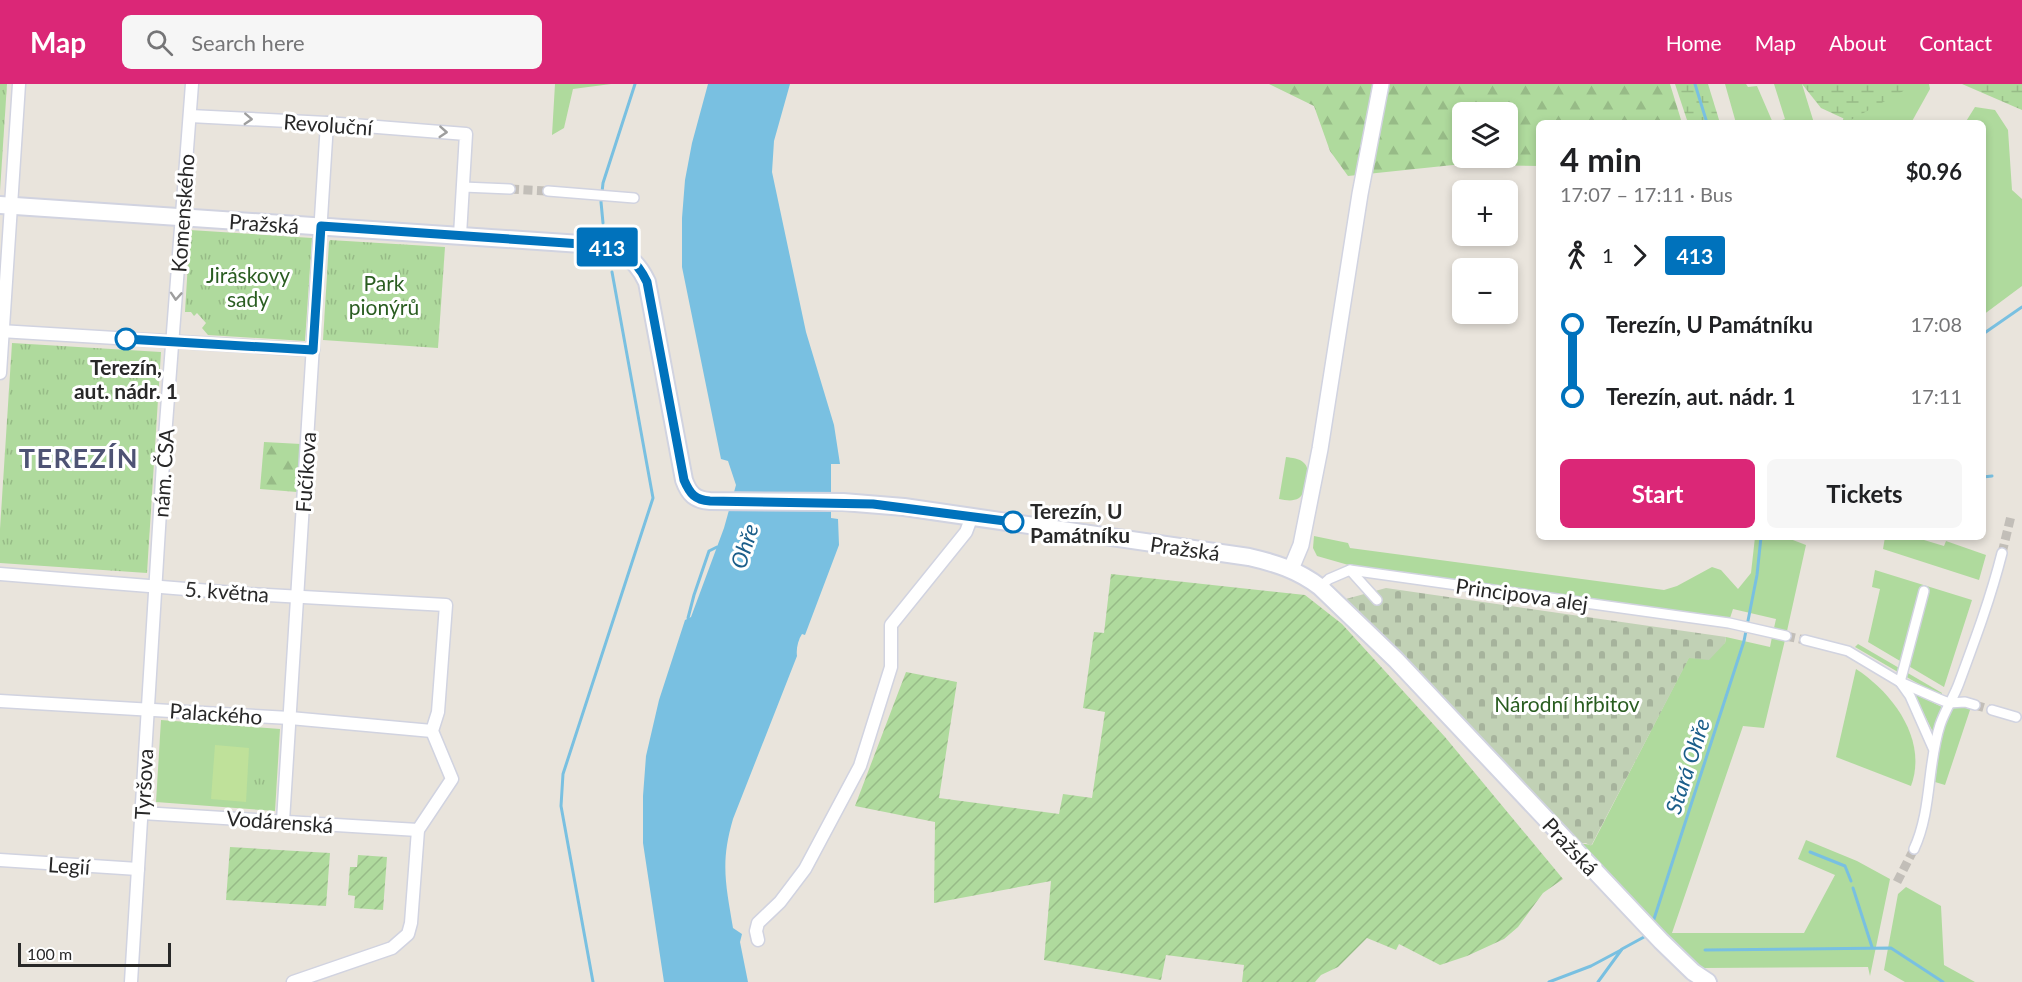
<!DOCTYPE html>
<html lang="en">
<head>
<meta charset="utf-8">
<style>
  :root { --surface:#fff; --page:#f6f6f6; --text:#202124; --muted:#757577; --accent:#db2777 }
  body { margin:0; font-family:Lato,sans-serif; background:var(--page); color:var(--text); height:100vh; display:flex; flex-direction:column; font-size:22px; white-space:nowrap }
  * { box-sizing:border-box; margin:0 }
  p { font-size:20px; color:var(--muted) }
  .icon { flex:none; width:33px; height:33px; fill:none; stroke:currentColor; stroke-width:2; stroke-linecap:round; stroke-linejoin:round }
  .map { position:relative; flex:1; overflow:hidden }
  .drawer { position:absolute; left:1536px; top:36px; width:450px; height:420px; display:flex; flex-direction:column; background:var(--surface); border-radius:9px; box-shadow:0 3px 9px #0003 }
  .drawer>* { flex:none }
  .badge { padding:0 12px; border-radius:4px; font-size:21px; line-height:39px }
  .fabs { position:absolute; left:1452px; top:18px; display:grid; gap:12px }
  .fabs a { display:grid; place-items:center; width:66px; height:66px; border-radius:9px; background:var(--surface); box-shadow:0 3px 9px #0003; font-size:30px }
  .scale { position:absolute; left:18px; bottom:15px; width:153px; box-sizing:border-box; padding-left:6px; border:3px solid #282828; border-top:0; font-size:16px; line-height:21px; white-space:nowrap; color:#282828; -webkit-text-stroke:4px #fff; paint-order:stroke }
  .map>.badge { position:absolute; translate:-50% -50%; box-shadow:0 0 0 3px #fff }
  .legs { display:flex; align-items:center; gap:9px; height:66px; padding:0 24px; font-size:20px }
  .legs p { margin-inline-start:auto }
  .head { display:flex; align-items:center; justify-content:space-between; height:102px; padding:0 24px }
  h1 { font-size:33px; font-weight:700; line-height:45px }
  .primary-button { display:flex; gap:12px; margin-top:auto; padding:12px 24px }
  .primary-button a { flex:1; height:69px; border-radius:9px; background:var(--accent); color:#fff; font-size:24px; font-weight:700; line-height:69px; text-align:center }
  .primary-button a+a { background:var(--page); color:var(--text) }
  ul { padding:0 24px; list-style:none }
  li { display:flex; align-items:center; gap:21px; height:72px; font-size:22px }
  li i { display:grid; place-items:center; width:9px; height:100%; margin:0 8px; background:currentColor }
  li i::after { content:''; width:15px; height:15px; margin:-8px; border:4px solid; border-radius:50%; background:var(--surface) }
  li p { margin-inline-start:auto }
  li:first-child i { background:linear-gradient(#0000 50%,currentColor 0) }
  li:last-child i { background:linear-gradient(currentColor 50%,#0000 0) }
  header { display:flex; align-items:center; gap:36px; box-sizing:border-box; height:84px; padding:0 30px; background:var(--accent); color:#fff }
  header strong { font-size:28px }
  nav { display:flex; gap:33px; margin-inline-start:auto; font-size:21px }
  .search { width:420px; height:54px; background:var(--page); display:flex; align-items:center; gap:15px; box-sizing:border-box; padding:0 21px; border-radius:9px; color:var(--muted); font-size:22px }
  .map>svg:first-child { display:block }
  .grass { fill:#afda9d }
  .forest { fill:url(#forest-firs); fill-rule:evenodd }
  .wetland { fill:url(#wetland-marsh) }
  .cemetery { fill:url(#cemetery-stones) }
  .park { fill:url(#park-tufts) }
  .garden { fill:url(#garden-furrows) }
  .pitch { fill:#bfe19a }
  .water { fill:#79c0e1 }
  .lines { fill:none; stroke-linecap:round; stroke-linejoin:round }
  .stream { stroke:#79c0e1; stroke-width:3 }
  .pedestrian-tunnel { stroke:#c2beb8; stroke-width:9; stroke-dasharray:9 4.5; stroke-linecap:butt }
  .pedestrian-casing { stroke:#d1d3e0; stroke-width:12 }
  .minor-casing { stroke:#d1d3e0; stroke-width:15 }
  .tertiary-casing { stroke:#d1d3e0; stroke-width:18 }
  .secondary-casing { stroke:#d1d3e0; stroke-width:20 }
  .pedestrian { stroke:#fff; stroke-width:9 }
  .minor { stroke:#fff; stroke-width:12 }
  .tertiary { stroke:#fff; stroke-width:15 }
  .secondary { stroke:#fff; stroke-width:16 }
  .oneway { stroke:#9e9e9e }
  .line-1-casing { stroke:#fff; stroke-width:14 }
  .line-1 { stroke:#0072bc; stroke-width:9 }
  .stop-1-dot { fill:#fff; stroke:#0072bc; stroke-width:3 }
  .labels { text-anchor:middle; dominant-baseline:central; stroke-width:6; stroke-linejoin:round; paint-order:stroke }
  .street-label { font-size:21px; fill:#282828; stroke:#fff }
  .park-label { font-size:21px; fill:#2a5d21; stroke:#fff }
  .stop-label { font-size:21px; font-weight:bold; fill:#282828; stroke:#fff }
  .water-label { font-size:22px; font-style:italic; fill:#1b5e8a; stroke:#fff }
  .district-label { font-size:27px; font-weight:bold; letter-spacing:1.5px; fill:#4e5374; stroke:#fff }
</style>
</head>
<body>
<header>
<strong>Map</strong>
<div class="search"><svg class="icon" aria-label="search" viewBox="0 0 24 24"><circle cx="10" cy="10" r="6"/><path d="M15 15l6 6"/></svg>Search here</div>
<nav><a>Home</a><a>Map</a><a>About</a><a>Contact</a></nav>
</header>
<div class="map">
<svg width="2022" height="898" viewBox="0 0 2022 898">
  <defs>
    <pattern id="forest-firs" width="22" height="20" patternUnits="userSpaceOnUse" patternTransform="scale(1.5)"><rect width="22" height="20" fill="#afda9d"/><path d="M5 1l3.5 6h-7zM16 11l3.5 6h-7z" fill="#97bb87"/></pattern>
    <pattern id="wetland-marsh" width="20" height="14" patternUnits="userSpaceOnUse" patternTransform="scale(1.5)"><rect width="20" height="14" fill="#afda9d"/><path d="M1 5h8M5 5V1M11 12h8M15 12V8" fill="none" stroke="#97bb87"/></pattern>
    <pattern id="cemetery-stones" width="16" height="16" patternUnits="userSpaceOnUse" patternTransform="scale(1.5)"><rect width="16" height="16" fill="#c1d1b5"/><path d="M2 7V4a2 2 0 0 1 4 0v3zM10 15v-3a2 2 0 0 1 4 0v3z" fill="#a6b39c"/></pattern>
    <pattern id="park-tufts" width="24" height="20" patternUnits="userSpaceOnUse" patternTransform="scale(1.5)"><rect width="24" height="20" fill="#afda9d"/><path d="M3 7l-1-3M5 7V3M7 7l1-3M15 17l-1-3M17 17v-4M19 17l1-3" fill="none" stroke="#97bb87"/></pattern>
    <pattern id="garden-furrows" width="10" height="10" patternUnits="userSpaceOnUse" patternTransform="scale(1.5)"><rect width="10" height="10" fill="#afda9d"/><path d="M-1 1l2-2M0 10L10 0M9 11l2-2" fill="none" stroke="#97bb87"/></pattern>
  </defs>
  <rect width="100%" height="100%" fill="#e9e4dc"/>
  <g class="grass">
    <path d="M555,0H611L573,5L564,44L552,51Z"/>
    <path d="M1725,0H1746L1748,3L1757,2L1773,39H1736Z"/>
    <path d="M1774,0H1802L1814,39H1774L1785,35Z"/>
    <path d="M1854,0H1929L1930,5L1911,39H1842Z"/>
    <path d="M1975,23L1995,26L2008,46L2012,106L2022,115V202L1983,231V39H1965Z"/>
    <path d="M1286,373C1292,374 1299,374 1304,379C1312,386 1307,409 1299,414C1292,418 1286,416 1279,415Z"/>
    <path d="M1314,452L1348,459L1350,464L1664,506L1677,502L1712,483L1721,486L1738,505L1751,489L1755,453H1785L1806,461L1787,547L1774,544L1776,535L1733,525L1730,534L1352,482L1317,472L1313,464Z"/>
    <path d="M1885,453H1914L1944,462L1946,457L1986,471L1979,496L1883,465Z"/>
    <path d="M1875,486L1972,516L1944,603L1868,558L1880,505L1872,503Z"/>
    <path d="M1726,553L1770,563L1772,553L1785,556L1764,644L1743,642L1672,849H1804L1835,791L1798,775L1806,756L1857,777L1890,795L1870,892L1868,883L1700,884L1578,759L1592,761L1689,573L1725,559Z"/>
    <path d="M1858,560L1942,609L1941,613L1855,563Z"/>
    <path d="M1856,585C1893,609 1928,656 1911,702L1836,673Z"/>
    <path d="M1917,611L1942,623L1934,650L1915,612Z"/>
    <path d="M1953,621L1971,623L1945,701L1935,698L1941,649Z"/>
    <path d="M161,636L280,645L275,727L156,718Z"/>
    <path d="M1906,803L1941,822L1944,881L1975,898H1905L1884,886L1898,810Z"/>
  </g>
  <g class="forest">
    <path d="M1269,0H1670L1682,39H1539V82L1453,81L1348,92L1330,67L1314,22ZM1462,28H1508V74H1462Z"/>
    <path d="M264,358L301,360L297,408L260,405Z"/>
  </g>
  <g class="wetland">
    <path d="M1675,0H1708L1720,39H1688Z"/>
    <path d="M1802,0H1916L1849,37L1821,24Z"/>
    <path d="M1962,0H2022V26Z"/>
  </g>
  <path class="cemetery" d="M1386,504L1726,553L1725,559L1709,576L1689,574L1591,762L1586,759H1578L1346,515Z"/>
  <g class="park">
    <path d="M0,0H7L0,107Z"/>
    <path d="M190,146L312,154L305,257L208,251L202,244L206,239L197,229L194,232L191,228H185Z"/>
    <path d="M330,156L445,163L438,264L323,256L329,158Z"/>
    <path d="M12,259L161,268L147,489L0,479V445Z"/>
    <path d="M251,677L272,678L270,719L249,718Z"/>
  </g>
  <g class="garden">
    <path d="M1111,490L1305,511L1342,540L1445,653L1563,795L1543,809L1518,843L1504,855L1467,872L1440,881L1399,860L1396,866L1367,854L1338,883L1321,891L1315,898H1242L1244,881L1166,871L1161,896L1044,876L1051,797L934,819L935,738L855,722L906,588L957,598L939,714L1059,730L1063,710L1092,714L1105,628L1083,624L1094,548L1104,549Z"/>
    <path d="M230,763L330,769L326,822L226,816Z"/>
    <path d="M358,771L387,773L383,826L354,824L355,812L348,811L350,783H357Z"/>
  </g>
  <path class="pitch" d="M215,661L249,664L246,718L211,715Z"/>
  <g class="water">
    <path d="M708,0H790L774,57L772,88L806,248L834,341L840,380H831V434L838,435L839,461L805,551L802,550C798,556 796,565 797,572L733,735C720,779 726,801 733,844L742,850L740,858L748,898H664L643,759V712L646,672L659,616L685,536L691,533L724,444L736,401L728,377L721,375L682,183V134L685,96L692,59Z"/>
    <circle cx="79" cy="373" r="9"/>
  </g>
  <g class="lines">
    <g class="stream">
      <path d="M1695,0L1707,39"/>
      <path d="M603,139L601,118L603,99L635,0"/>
      <path d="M1983,250L2022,223"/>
      <path d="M1983,393L1992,392"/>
      <path d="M688,534L694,511L709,467L717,463"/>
      <path d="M1810,768L1845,782L1851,797"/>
      <path d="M1853,804L1872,863"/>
      <path d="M1653,838L1744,557L1757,491L1761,453"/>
      <path d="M1705,866L1891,864L1943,898"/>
      <path d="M593,898L561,722L563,690L653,414L612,188"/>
      <path d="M1549,898L1591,882L1621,866"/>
      <path d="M1598,898L1622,865L1644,853L1646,849"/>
    </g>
    <g class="pedestrian-tunnel">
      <path d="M510,105L548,107"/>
      <path d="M2002,469L2011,432"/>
      <path d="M1786,552L1805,556"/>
      <path d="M1975,621L1992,626"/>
      <path d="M1897,798L1914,765"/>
    </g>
    <defs>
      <g id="pedestrian">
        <path d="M463,103L510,105"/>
        <path d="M548,107L634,114"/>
        <path d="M1350,486L1377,516"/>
        <path d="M1320,503L1329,495L1350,486L1729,539L1786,552"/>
        <path d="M1924,507L1900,598L1910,612L1933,664"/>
        <path d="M1805,556L1848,567L1900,598L1939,615L1949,619L1965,618L1975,621"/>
        <path d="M1992,626L2016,633"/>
        <path d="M1914,765C1932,726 1927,681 1940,641C1945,626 1954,613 1959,599C1975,556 1991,513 2002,469"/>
      </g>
      <g id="minor">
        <path d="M190,32L327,39L466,50L460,151"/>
        <path d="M0,247L313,266"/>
        <path d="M0,289L19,0"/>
        <path d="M0,490L248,510L446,521L438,628L432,647L452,695L418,746L411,839L408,850L392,864L293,898"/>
        <path d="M0,617L290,634L432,647"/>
        <path d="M142,729L418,746"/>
        <path d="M283,737L327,39"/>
        <path d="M0,776L138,785"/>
        <path d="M758,856L756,847L758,839L780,818L805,785L860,682L891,583V541L966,448L972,432"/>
        <path d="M131,898L163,379L192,0"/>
      </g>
      <path id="tertiary" d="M1291,485L1301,461L1320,365L1360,110L1381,0"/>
      <path id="secondary" d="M0,121L581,160C613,164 632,166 647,198L684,396C689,410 695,416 710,417L843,418L904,423L1249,473C1275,479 1298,486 1320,503L1396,576L1661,857L1693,888L1708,898"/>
    </defs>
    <use href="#pedestrian" class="pedestrian-casing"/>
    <use href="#minor" class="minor-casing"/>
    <use href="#tertiary" class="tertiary-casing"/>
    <use href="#secondary" class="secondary-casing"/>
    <use href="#pedestrian" class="pedestrian"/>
    <use href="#minor" class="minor"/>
    <use href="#tertiary" class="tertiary"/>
    <use href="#secondary" class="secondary"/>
  </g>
  <defs><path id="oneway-chevron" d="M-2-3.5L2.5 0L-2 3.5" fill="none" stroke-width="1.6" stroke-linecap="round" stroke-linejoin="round" transform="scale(1.5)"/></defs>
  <g class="oneway">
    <use href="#oneway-chevron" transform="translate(248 35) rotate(3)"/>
    <use href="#oneway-chevron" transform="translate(443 48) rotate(4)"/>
    <use href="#oneway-chevron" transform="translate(176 212) rotate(94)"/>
  </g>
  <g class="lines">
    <defs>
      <path id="line-1" d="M126,255L313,266L321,142L581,160C613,164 632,166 647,198L684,396C690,410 695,416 710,417L873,420L1013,438"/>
    </defs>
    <use href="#line-1" class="line-1-casing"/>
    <use href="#line-1" class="line-1"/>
  </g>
  <g class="stop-1-dot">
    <circle cx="126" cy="255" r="10"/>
    <circle cx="1013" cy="438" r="10"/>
  </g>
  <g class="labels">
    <g class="street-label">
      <text transform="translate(328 40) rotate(4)">Revoluční</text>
      <text transform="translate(182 129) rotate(-86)">Komenského</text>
      <text transform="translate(264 139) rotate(4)">Pražská</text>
      <text transform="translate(305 388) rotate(-86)">Fučíkova</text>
      <text transform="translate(163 389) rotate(-86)">nám. ČSA</text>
      <text transform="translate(1185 464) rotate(8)">Pražská</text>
      <text transform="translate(227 507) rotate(4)">5. května</text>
      <text transform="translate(1522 510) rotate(8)">Principova alej</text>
      <text transform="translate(216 629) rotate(4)">Palackého</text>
      <text transform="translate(143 700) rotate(-87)">Tyršova</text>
      <text transform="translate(280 737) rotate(4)">Vodárenská</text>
      <text transform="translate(1571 762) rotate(47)">Pražská</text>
      <text transform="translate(69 781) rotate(4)">Legií</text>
    </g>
    <g class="park-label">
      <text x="248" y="190">Jiráskovy<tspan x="248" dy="24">sady</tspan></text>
      <text x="384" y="198">Park<tspan x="384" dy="24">pionýrů</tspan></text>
      <text x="1567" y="619">Národní hřbitov</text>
    </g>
    <g class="stop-label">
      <text x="126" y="282">Terezín,<tspan x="126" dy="24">aut. nádr. 1</tspan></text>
      <text x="1030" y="426" text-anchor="start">Terezín, U<tspan x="1030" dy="24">Památníku</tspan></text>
    </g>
    <g class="water-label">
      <text transform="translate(744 462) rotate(-72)">Ohře</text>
      <text transform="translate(1687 682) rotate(-72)">Stará Ohře</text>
    </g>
    <g class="district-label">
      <text x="79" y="373">TEREZÍN</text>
    </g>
  </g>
</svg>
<div class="fabs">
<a><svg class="icon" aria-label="layers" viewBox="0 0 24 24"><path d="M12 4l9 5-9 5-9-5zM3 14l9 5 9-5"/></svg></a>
<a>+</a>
<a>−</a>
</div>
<div class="scale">100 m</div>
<b class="badge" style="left:607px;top:163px;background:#0072bc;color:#fff">413</b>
<section class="drawer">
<div class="head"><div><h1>4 min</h1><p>17:07 – 17:11 · Bus</p></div><b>$0.96</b></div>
<div class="legs"><svg class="icon" aria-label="walk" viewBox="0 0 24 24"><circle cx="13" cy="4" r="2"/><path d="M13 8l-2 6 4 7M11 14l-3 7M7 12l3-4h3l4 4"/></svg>1<svg class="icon" aria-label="forward" viewBox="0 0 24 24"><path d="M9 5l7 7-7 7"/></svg><b class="badge" style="background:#0072bc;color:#fff">413</b></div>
<ul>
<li><i style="color:#0072bc"></i><b>Terezín, U Památníku</b><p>17:08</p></li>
<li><i style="color:#0072bc"></i><b>Terezín, aut. nádr. 1</b><p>17:11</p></li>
</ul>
<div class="primary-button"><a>Start</a><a>Tickets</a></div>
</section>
</div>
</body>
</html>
